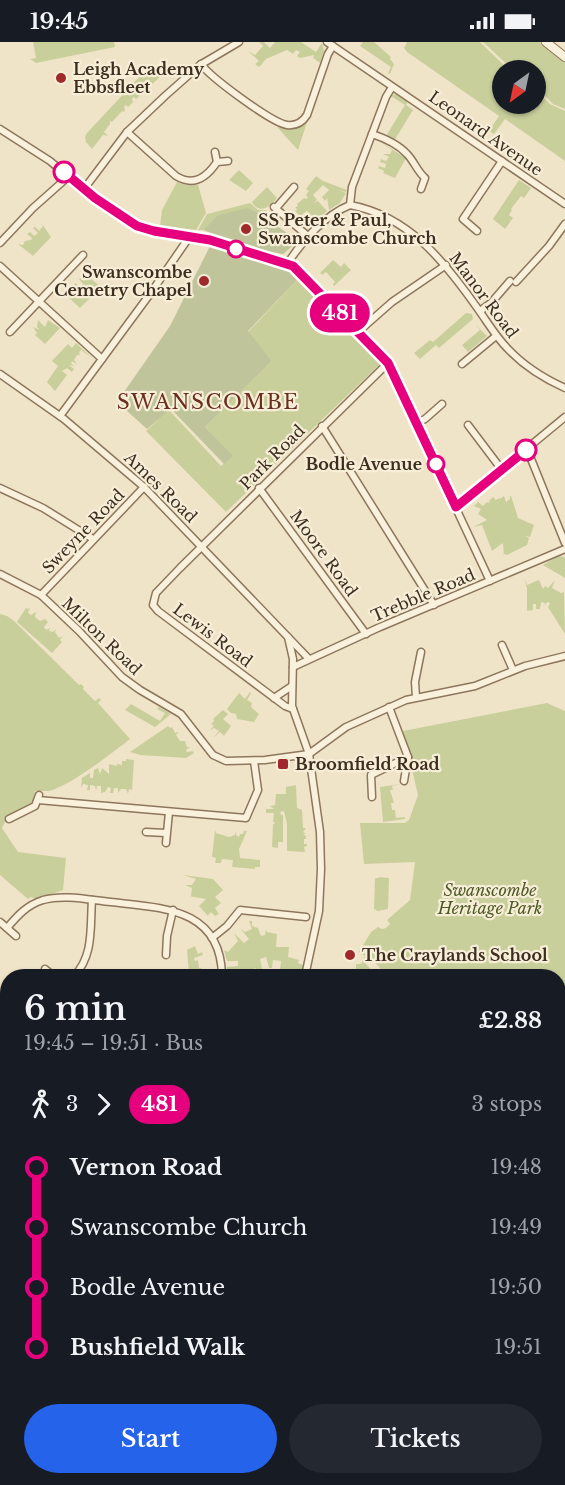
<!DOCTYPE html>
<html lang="en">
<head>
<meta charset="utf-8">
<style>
  :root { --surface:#171b24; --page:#242831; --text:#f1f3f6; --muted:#9ea1a6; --accent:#2563eb }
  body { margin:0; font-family:"Libre Baskerville",serif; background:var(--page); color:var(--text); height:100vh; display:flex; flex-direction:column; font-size:22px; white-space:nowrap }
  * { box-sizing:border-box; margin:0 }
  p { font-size:20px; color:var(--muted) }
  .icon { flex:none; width:33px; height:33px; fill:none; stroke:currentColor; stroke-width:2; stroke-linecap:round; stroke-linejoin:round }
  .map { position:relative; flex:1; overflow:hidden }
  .details { position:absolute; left:0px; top:927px; width:566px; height:516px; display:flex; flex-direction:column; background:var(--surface); border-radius:24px 24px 0 0; box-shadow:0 2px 4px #0004 }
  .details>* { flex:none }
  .badge { padding:0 12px; border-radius:20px; font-size:21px; line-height:39px }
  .needle { width:39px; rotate:213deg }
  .buttons { position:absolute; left:492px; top:18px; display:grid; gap:12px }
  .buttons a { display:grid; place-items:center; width:54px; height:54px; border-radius:50%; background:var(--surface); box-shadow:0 2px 4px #0004; font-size:30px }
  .map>.badge { position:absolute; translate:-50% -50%; box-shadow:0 0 0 3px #fff }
  .legs { display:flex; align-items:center; gap:9px; height:66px; padding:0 24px; font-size:20px }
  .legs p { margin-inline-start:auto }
  .headline { display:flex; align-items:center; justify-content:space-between; height:102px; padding:0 24px }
  h1 { font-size:33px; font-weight:600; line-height:45px }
  .cta { display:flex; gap:12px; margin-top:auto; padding:12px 24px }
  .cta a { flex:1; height:69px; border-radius:36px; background:var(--accent); color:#fff; font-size:24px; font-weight:600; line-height:69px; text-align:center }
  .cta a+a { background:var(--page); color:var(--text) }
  ul { padding:0 24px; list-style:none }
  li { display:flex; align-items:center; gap:21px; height:60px; font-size:22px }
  li i { display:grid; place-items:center; width:9px; height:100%; margin:0 8px; background:currentColor }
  li i::after { content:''; width:15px; height:15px; margin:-8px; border:4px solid; border-radius:50%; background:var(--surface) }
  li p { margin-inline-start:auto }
  li:first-child i { background:linear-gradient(#0000 50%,currentColor 0) }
  li:last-child i { background:linear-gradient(currentColor 50%,#0000 0) }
  .status { display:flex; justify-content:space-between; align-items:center; height:42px; padding:0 30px; background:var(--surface); direction:ltr }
  .status svg { height:16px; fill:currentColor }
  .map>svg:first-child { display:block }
  .green { fill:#c9cf9b }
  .cemetery { fill:#bfc49a }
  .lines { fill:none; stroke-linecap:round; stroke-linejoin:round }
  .minor-casing { stroke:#8d765c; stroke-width:9 }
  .tertiary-casing { stroke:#8d765c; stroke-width:10 }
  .primary-casing { stroke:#5b4430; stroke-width:14 }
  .minor { stroke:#faf1dc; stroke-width:6 }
  .tertiary { stroke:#faf1dc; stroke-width:8 }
  .primary { stroke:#f3d9a0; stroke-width:10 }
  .rail { stroke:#3d2e20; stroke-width:2; stroke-dasharray:10 10; stroke-linecap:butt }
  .line-1-casing { stroke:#fff; stroke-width:14 }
  .line-1 { stroke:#e6007e; stroke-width:9 }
  .poi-dot { fill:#9e2a2b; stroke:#f7eed8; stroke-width:2 }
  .stop-1-dot { fill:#fff; stroke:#e6007e; stroke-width:3 }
  .labels { text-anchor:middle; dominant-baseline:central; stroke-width:4.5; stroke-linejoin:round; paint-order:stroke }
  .poi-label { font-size:16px; font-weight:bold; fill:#3d2e20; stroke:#f7eed8; text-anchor:start }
  .street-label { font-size:16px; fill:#3d2e20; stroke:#f7eed8 }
  .stop-label { font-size:16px; font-weight:bold; fill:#3d2e20; stroke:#f7eed8; text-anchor:end }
  .park-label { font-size:16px; font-style:italic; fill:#4d5a26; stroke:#f7eed8 }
  .quarter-label { font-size:20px; letter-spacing:1.5px; fill:#6b2e1e; stroke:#f7eed8 }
</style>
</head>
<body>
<div class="status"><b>19:45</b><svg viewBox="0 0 49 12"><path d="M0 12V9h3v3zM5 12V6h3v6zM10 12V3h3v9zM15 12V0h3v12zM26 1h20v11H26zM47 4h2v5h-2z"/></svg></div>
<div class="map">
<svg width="565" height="1443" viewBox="0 0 565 1443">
  <rect width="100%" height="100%" fill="#f0e4c8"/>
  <g class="green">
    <path d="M33,0H114L115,5L36,21L30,17L36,16Z"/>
    <path d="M259,0H264L270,6L275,0H301L316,10L322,1L324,9L320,21L313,16L314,13L300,16L297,14L300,10L296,8L293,12L287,8L266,17L259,25L255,22L259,19L248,9L255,13L263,4Z"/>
    <path d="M363,0H374L391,15L390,17L394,22L390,32L388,31L391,25L360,4Z"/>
    <path d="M407,0H480L509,28H502V62H536V48L550,62L565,69V119L505,77L494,92L489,89L499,74L407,10L404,6Z"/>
    <path d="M483,0H540L565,19V67L553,62L536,45V28H513Z"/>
    <path d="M155,23L163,32L136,57L134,55L132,57L133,60L128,65L126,63L124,65L125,68L124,70L122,69L112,80L110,79V82L104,90L108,94L103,93L92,107L86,100L85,95L87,91L142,32Z"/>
    <path d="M395,52L408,59L406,63L413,68L394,99L386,94L405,63L391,54Z"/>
    <path d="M307,80L298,108L277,85L295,87Z"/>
    <path d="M379,99L406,116L395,136L383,131L384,129L378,126L379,124L385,126L386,122L380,120L381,117L386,119L389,115L383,112H390L392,108Z"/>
    <path d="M239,128L253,141L246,149L229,138Z"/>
    <path d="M316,134L323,139L347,148L346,150L338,148L346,151L340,161L329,168L327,156L325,159L322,155L329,148L323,143L313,153L317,158L314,161L318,159L327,169L311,185L316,178L307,169L300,174L293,167L296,169L297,167L295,165L298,164L297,162L304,156L306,157L308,156L306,153L309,149L306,147Z"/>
    <path d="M519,138L531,146L524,156L521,154L511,167L512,168L509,173L513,176L505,187L493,177Z"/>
    <path d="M177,140L186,143H198L206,171L196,188L160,184L162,168Z"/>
    <path d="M267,145L277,156C270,165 259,173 252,160Z"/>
    <path d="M250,161L258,168H267L263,174L298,199L283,212L259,208L240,200L238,202L204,188H198L207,172Z"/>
    <path d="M40,179L51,195L33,214L18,202L23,203L25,199L31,198L32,196L27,192L30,190L34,194L38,191L33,186L35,185L39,189L43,184Z"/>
    <path d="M333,218L341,225L344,221L351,228L334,244L333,242L335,240L326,230L322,233L320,231Z"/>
    <path d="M85,232L101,245L80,266L68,255L70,253L67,249L72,252L74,251L70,246L75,250L79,247L74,243L75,241L80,245L83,242L79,237L80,236L85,239Z"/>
    <path d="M298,237L381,321L226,470L146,389L169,368L221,424L232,414L205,385L272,319L248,290Z"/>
    <path d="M466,271L472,272L473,277L439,306L436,303L420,317L414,311L430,298L433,300Z"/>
    <path d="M38,278L45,285L48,278L60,286L45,302L35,293L37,291L33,285L40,288L37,285Z"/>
    <path d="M475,282L487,294L468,310L462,303L480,288Z"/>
    <path d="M76,301L92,316L81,308L79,311L80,313H77L74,318L77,323L72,319L71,321L74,324L69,323L74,327L72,330L67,326L62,329L67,333L55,349L47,340L58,324L52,319L68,302L72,306Z"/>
    <path d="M504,454L506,460L510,457V454H511L518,476L534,483L530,495L525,494L529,496L527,503L507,513L504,512V515L503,501L492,509L482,483L473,485L487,478L478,472L481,467L474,464L478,460L477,459L483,464L487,460L490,461L489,459L493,455L496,458L499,456L500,457Z"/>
    <path d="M558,514L565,515V536L543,523Z"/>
    <path d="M524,536L527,543L539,538L543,547L545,544L548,546L555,538L552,546L561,551L564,550L565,592L548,565L550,561L547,560L544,564L545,561L541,560L540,567H536V562H533V568L527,569V546Z"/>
    <path d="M30,565L28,571L31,573L36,570L35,575L40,579L45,577L48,580L44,585L46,588L50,586L49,589L53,590L56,587L55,590L59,596L63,594L60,598L62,600L52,611L17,580L26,566L28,567Z"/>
    <path d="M0,572L7,574L14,579L79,643L81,642L84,645L83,647L95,659L99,656L101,658L98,661L130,697C112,711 70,744 49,749C45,749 40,749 35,749L32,763L7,776L2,786L18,810L66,816L63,848L37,857L31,855L28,857L0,833Z"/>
    <path d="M250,650L251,651L247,658L252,661L251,665L259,672L254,680L237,677L236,672L231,671L227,667L239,651L245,657Z"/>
    <path d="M547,661L565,669V1179L558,1180V934H387L371,916L366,922L374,931L373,934H367L356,927V922H361L365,914L359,910L371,890L378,885L382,887L386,886L390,882L387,878L410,858L415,820L364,822L360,781H405L409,778L418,753L403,689Z"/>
    <path d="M131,662L160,679L165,671L157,667L159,665L171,672L155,685L125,668Z"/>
    <path d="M223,668L228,672L223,677L231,684L224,694L220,690L213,696L219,689L214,686L209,689L214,684L211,682L214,679L213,677Z"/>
    <path d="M168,684L170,686L172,685L175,691L179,690L176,693L180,699H185L187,705H190L186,708L187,710L193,709L194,711L186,716L140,713L130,710Z"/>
    <path d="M126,717L134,718L132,748L129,747L128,752L126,747H121L118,751V746H114L113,751H110L111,746L108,745L105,750L101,751V744H97L96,749L95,744L90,743V748H87L88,743L83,742L81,747L82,736L90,731V736H93L94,728L98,726L100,732L102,726L109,732V722L117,724V722L122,723V719H126Z"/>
    <path d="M401,742L392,744L393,748H390L394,761H391L392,768H395L396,776L405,775V777L383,780L380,745Z"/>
    <path d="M296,743L297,766L302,768L303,786H306L303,790L306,792H303L306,794V797H304V802H307V804L304,805L305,810L287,809V782L284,769L280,770L281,773H283V800H278V806L272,805L273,783L275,780H273L274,771H266V767H274L270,764L275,763L276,752H286V745Z"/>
    <path d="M215,788L216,791L229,795L235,793V789L236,793L239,795L240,792H243L244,789H247L239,807L240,816L260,818V825H255V827L232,825L233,818L222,817L221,821H215L216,816L212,815Z"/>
    <path d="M183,833L213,837L223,848L215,855L221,861L215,866L219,872L215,874L211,870L208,873L209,875L199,864L206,857L189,854H191L192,846L185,843H192L196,837Z"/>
    <path d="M379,835L389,836L388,867L378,869L374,867L375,836H379Z"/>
    <path d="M249,879H252V884L258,886L261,894L265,893L266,887L267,890L277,892L276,905H289L288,915L299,918L298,921L303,923L300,934H283V928H280L281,919L273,918L272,926H269L266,915L260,917L262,927L259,930L255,926L249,932L251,934H226L227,925L238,924V919H227L224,908L228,910L238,899L234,891L244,901L249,897L240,886L245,890L252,887Z"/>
    <path d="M195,904L198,912L202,910L203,913L194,916L195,919L198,918L199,926H201L203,931L187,934L189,932L187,908Z"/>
    <path d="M0,1410L7,1411L8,1436H68L79,1443H0Z"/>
    <path d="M383,1436H481L493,1443H384Z"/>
  </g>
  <g class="cemetery">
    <path d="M247,166L258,171L298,199L283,212C268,209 255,208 240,200L238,202L204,188L217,174Z"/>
    <path d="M210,204L283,224L290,227L298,237L248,289L272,319L205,385L233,414L224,422L171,367L147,387L117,360L170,284Z"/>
  </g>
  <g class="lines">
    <defs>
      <g id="minor">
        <path d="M327,0L565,162"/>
        <path d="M201,22C210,35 272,81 287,83C296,84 302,81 307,73L328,12L333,4"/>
        <path d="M0,87L50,119L94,156L137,184L154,189L213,199L264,216L288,221L295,226L388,321L490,539"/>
        <path d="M127,90L176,134C194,145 207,135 217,120L228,119"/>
        <path d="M372,92C384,96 398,102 407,112C414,119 417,129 425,136L421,147"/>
        <path d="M215,110L217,120"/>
        <path d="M84,147L127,90L165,54L200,23L239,0"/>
        <path d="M350,163C409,174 445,220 478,267C488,281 496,295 508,307C525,325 543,336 565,346"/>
        <path d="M350,163L352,145L386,55L392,45"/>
        <path d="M274,165L309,195"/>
        <path d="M276,166L294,145"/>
        <path d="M477,189L463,177L502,119"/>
        <path d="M0,201L33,166L69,134"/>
        <path d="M288,221C302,199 325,173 350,163"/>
        <path d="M0,224L102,317"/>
        <path d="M516,240L549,204L565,182"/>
        <path d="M480,269L491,261L510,239"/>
        <path d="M10,290L83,213"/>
        <path d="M358,290L392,260L446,223"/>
        <path d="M462,322L496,294"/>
        <path d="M0,332L64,377L144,445L309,617"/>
        <path d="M60,374L150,252L190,194"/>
        <path d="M417,381L425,377L442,362"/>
        <path d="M468,383L502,428"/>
        <path d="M322,384L434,563"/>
        <path d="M527,407L565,501"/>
        <path d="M0,446L43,466L93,497"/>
        <path d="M259,446L366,592"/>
        <path d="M456,465L565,375"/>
        <path d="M0,532L41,553L79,589L122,635L140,648L181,672L213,713L226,719L265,718L309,712L346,685L406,658L475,644L525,624L565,614"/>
        <path d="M41,553L144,445"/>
        <path d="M288,595L293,617L292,664L309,712L320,790L321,827L319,869L305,934"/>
        <path d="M502,603L513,628"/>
        <path d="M293,625L380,585L565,507"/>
        <path d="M416,655L415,640L421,610"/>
        <path d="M274,656L292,644"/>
        <path d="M389,665L408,715L404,739"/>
        <path d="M293,667L285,664L158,569L153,563L156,551L180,526L388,321"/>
        <path d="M372,755L371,733L408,715"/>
        <path d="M38,758L246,776L258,748L254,719"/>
        <path d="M9,777L35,764L39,753"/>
        <path d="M146,790L166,791"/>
        <path d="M166,801L169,770"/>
        <path d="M0,880L16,894"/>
        <path d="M7,886C18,873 27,863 43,858C64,852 90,858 111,860C163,866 221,866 222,934"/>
        <path d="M212,896L227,884L240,868L306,875"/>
        <path d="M166,913L167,894L173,868"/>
        <path d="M45,927L54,934"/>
        <path d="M74,934C94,914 90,885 92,858"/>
        <path d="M558,1286L565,1307"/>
        <path d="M0,1295H8"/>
        <path d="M558,1312L565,1310"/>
        <path d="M558,1330L565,1334"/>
        <path d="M197,1436L201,1443"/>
        <path d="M280,1436L285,1443"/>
        <path d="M365,1436L367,1443"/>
      </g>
      <path id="tertiary" d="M546,0L565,15"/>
      <g id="primary">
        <path d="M0,1156L8,1162"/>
        <path d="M490,1436L502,1443"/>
      </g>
    </defs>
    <use href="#minor" class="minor-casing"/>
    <use href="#tertiary" class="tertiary-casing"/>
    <use href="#primary" class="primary-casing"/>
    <use href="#minor" class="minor"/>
    <use href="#tertiary" class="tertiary"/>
    <use href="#primary" class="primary"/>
    <g class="rail">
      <path d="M0,960L8,966"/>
      <path d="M558,1404L565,1408"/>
    </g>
  </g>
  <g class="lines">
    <defs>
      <path id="line-1" d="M64,130L95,156L137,184L154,189L210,198L293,224L388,321L456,465L526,408"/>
    </defs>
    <use href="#line-1" class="line-1-casing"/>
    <use href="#line-1" class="line-1"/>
  </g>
  <g class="poi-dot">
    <circle cx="61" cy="36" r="6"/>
    <circle cx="246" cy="187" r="6"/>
    <circle cx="204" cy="239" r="6"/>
    <rect x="277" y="716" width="12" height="12" rx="3"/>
    <circle cx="350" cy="913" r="6"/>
  </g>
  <g class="stop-1-dot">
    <circle cx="64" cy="130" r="10"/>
    <circle cx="236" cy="207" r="8"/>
    <circle cx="526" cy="408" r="10"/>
    <circle cx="436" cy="422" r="8"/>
  </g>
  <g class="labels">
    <g class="poi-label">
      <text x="73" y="27">Leigh Academy<tspan x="73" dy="18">Ebbsfleet</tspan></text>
      <text x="258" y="178">SS Peter &amp; Paul,<tspan x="258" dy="18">Swanscombe Church</tspan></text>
      <text x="192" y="230" text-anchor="end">Swanscombe<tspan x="192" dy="18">Cemetry Chapel</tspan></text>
      <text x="295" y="722">Broomfield Road</text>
      <text x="362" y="913">The Craylands School</text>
    </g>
    <g class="street-label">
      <text transform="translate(486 91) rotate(35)">Leonard Avenue</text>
      <text transform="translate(484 253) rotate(53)">Manor Road</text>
      <text transform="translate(272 415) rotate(-45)">Park Road</text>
      <text transform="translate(161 445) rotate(44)">Ames Road</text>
      <text transform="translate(83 489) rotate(-46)">Sweyne Road</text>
      <text transform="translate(324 511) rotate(54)">Moore Road</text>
      <text transform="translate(423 553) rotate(-23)">Trebble Road</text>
      <text transform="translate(213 593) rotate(37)">Lewis Road</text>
      <text transform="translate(102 594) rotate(44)">Milton Road</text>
    </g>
    <g class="stop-label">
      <text x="422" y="422">Bodle Avenue</text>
    </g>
    <g class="park-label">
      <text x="490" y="848">Swanscombe<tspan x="490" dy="18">Heritage Park</tspan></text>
    </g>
    <g class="quarter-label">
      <text x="208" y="360">SWANSCOMBE</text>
    </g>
  </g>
</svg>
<div class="buttons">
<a><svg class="needle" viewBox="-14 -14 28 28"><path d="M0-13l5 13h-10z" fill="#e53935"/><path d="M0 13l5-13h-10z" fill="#9ea1a6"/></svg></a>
</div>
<b class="badge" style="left:340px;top:271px;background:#e6007e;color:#fff">481</b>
<section class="details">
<div class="headline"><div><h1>6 min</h1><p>19:45 – 19:51 · Bus</p></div><b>£2.88</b></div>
<div class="legs"><svg class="icon" aria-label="walk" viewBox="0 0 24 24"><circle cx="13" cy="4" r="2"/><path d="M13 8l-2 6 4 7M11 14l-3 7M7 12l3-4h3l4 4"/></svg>3<svg class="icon" aria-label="forward" viewBox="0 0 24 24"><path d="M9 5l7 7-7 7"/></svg><b class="badge" style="background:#e6007e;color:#fff">481</b><p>3 stops</p></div>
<ul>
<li><i style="color:#e6007e"></i><b>Vernon Road</b><p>19:48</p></li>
<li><i style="color:#e6007e"></i><span>Swanscombe Church</span><p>19:49</p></li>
<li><i style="color:#e6007e"></i><span>Bodle Avenue</span><p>19:50</p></li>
<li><i style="color:#e6007e"></i><b>Bushfield Walk</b><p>19:51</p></li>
</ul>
<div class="cta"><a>Start</a><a>Tickets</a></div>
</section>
</div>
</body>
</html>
